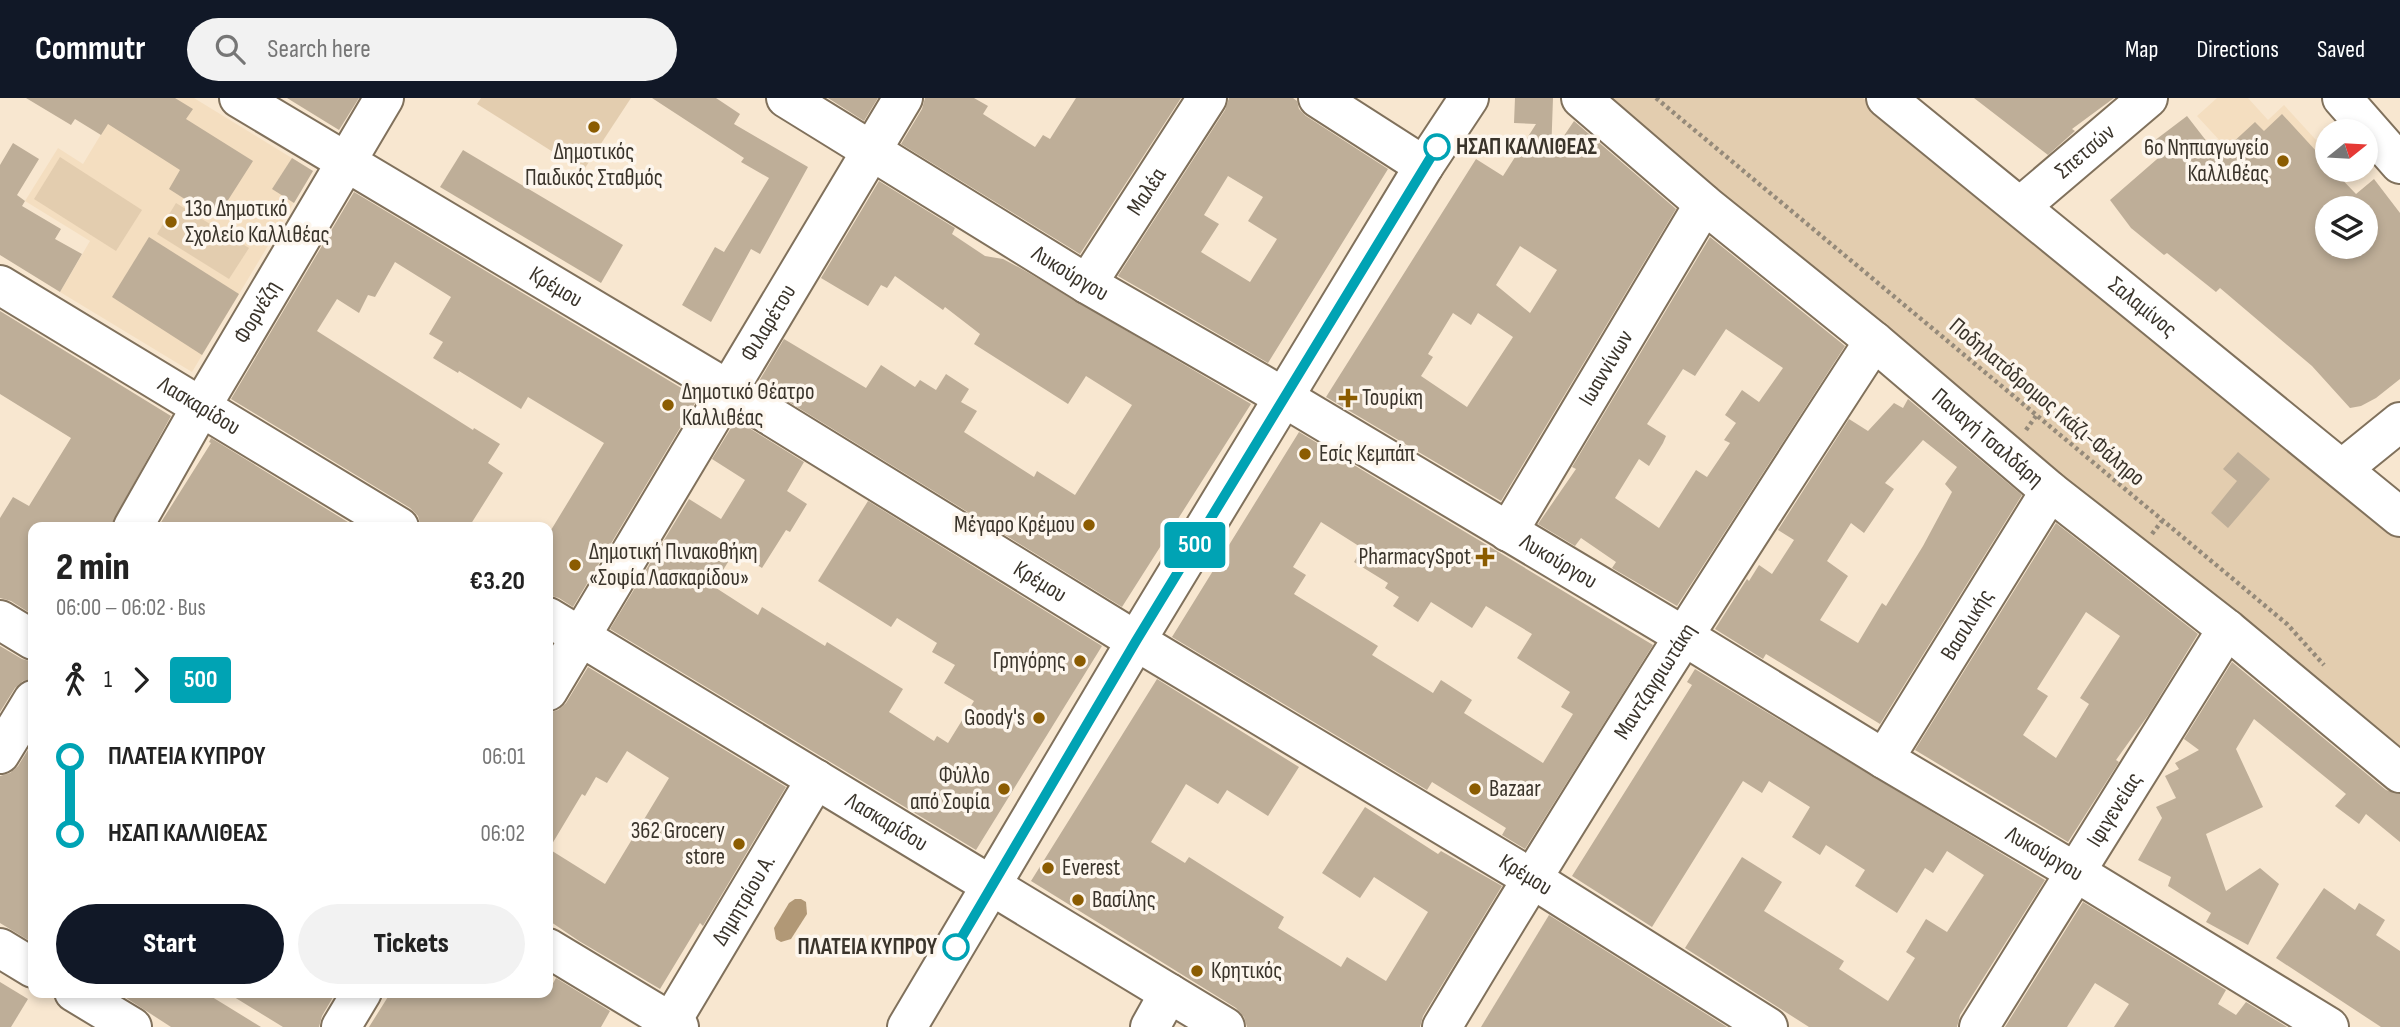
<!DOCTYPE html>
<html lang="en">
<head>
<meta charset="utf-8">
<style>
  :root { --surface:#fff; --page:#f2f2f2; --text:#222; --muted:#767676; --accent:#111827 }
  body { margin:0; font-family:"Sofia Sans Condensed",sans-serif; background:var(--page); color:var(--text); height:100vh; display:flex; flex-direction:column; font-size:26px; white-space:nowrap }
  * { box-sizing:border-box; margin:0 }
  p { font-size:23px; color:var(--muted) }
  .icon { flex:none; width:38px; height:38px; fill:none; stroke:currentColor; stroke-width:2; stroke-linecap:round; stroke-linejoin:round }
  .map { position:relative; flex:1; overflow:hidden }
  .sheet { position:absolute; left:28px; top:424px; width:525px; height:476px; display:flex; flex-direction:column; background:var(--surface); border-radius:14px; box-shadow:0 4px 10px #0003 }
  .sheet>* { flex:none }
  .badge { padding:0 14px; border-radius:5px; font-size:24px; line-height:46px }
  .needle { width:46px; rotate:72deg }
  .controls { position:absolute; left:2315px; top:21px; display:grid; gap:14px }
  .controls a { display:grid; place-items:center; width:63px; height:63px; border-radius:50%; background:var(--surface); box-shadow:0 4px 10px #0003; font-size:35px }
  .map>.badge { position:absolute; translate:-50% -50%; box-shadow:0 0 0 4px #fff }
  .legs { display:flex; align-items:center; gap:10px; height:77px; padding:0 28px; font-size:23px }
  .legs p { margin-inline-start:auto }
  .overview { display:flex; align-items:center; justify-content:space-between; height:119px; padding:0 28px }
  h1 { font-size:38px; font-weight:800; line-height:52px }
  .primary-button { display:flex; gap:14px; margin-top:auto; padding:14px 28px }
  .primary-button a { flex:1; height:80px; border-radius:42px; background:var(--accent); color:#fff; font-size:28px; font-weight:800; line-height:80px; text-align:center }
  .primary-button a+a { background:var(--page); color:var(--text) }
  ul { padding:0 28px; list-style:none }
  li { display:flex; align-items:center; gap:24px; height:77px; font-size:26px }
  li i { display:grid; place-items:center; width:10px; height:100%; margin:0 9px; background:currentColor }
  li i::after { content:''; width:18px; height:18px; margin:-9px; border:5px solid; border-radius:50%; background:var(--surface) }
  li p { margin-inline-start:auto }
  li:first-child i { background:linear-gradient(#0000 50%,currentColor 0) }
  li:last-child i { background:linear-gradient(currentColor 50%,#0000 0) }
  header { display:flex; align-items:center; gap:42px; box-sizing:border-box; height:98px; padding:0 35px; background:var(--accent); color:#fff }
  header strong { font-size:33px }
  nav { display:flex; gap:38px; margin-inline-start:auto; font-size:24px }
  .search { width:490px; height:63px; background:var(--page); display:flex; align-items:center; gap:18px; box-sizing:border-box; padding:0 24px; border-radius:38px; color:var(--muted); font-size:26px }
  .map>svg:first-child { display:block }
  .built { fill:#f4dec0 }
  .green { fill:#e3cdaf }
  .water { fill:#b19876 }
  .building { fill:#beae98; fill-rule:evenodd }
  .lines { fill:none; stroke-linecap:round; stroke-linejoin:round }
  .minor-casing { stroke:#80715c; stroke-width:42 }
  .major-casing { stroke:#80715c; stroke-width:42 }
  .path { stroke:#958a7a; stroke-width:4.5; stroke-dasharray:3.5 3.5; stroke-linecap:butt }
  .minor { stroke:#fff; stroke-width:38 }
  .major { stroke:#fff; stroke-width:38 }
  .line-1-casing { stroke:#fff; stroke-width:16 }
  .line-1 { stroke:#00a3b4; stroke-width:10 }
  .poi-dot { fill:#8b5c01; stroke:#fdf6ed; stroke-width:2.5 }
  .stop-1-dot { fill:#fff; stroke:#00a3b4; stroke-width:3.5 }
  .labels { text-anchor:middle; dominant-baseline:central; stroke-width:7; stroke-linejoin:round; paint-order:stroke }
  .stop-label { font-size:23px; font-weight:bold; fill:#3a342b; stroke:#fdf6ed; text-anchor:start }
  .poi-label { font-size:23px; fill:#3a342b; stroke:#fdf6ed; text-anchor:start }
  .street-label { font-size:23px; fill:#3a342b; stroke:#fdf6ed }
</style>
</head>
<body>
<header>
<strong>Commutr</strong>
<div class="search"><svg class="icon" aria-label="search" viewBox="0 0 24 24"><circle cx="10" cy="10" r="6"/><path d="M15 15l6 6"/></svg>Search here</div>
<nav><a>Map</a><a>Directions</a><a>Saved</a></nav>
</header>
<div class="map">
<svg width="2400" height="929" viewBox="0 0 2400 929">
  <rect width="100%" height="100%" fill="#f8e7d0"/>
  <g class="built">
    <path d="M123,0H194L313,73L192,274L60,194L90,143L25,103L58,50L83,66Z"/>
    <path d="M2217,0H2248L2268,22L2284,7L2327,54L2328,72L2346,74L2293,122L2197,18Z"/>
  </g>
  <g class="green">
    <path d="M481,0H631L583,73L477,6Z"/>
    <path d="M1586,0H1863L2400,437V669Z"/>
    <path d="M60,59L142,112L116,153L34,101Z"/>
    <path d="M176,105L249,150L229,181L157,136Z"/>
  </g>
  <path class="water" d="M795,801H801L806,804L807,816L791,841L781,844L776,841L774,830L789,805Z"/>
  <g class="building">
    <path d="M26,0H175L193,11L186,21L253,63L216,121L169,91L180,72L108,26L101,37L75,21L71,27Z"/>
    <path d="M287,0H359L339,32Z"/>
    <path d="M652,0H716L740,16L734,26L808,69L760,156L751,151L711,224L682,207L715,149L724,154L769,80L741,64L744,60Z"/>
    <path d="M828,0H878L864,23Z"/>
    <path d="M925,0H974L988,8L983,16L1035,49L1043,37L1050,41L1076,0H1181L1080,156L901,46L922,11Z"/>
    <path d="M1229,0H1293L1297,3L1299,11L1306,18L1388,71L1268,265L1118,178L1225,12ZM1228,78L1263,99L1248,123L1277,141L1250,184L1201,154L1219,126L1204,117Z"/>
    <path d="M1515,0H1553L1551,57L1574,23L1676,111L1501,403L1326,299L1476,61L1503,78L1536,26L1514,25ZM1520,148L1557,172L1530,215L1496,187ZM1453,215L1471,227L1478,215L1513,239L1467,309L1421,278L1433,259L1428,256Z"/>
    <path d="M1974,0H2114L2072,31L2075,33L2048,57Z"/>
    <path d="M2282,16L2328,66V72H2333L2356,96L2374,81L2400,115V281L2376,300L2361,308L2350,310L2312,268L2220,190L2216,194L2167,155L2164,157L2131,130L2110,102L2164,55L2154,43L2187,18L2218,58L2255,24L2264,33ZM2328,110H2366V149H2328Z"/>
    <path d="M13,45L39,61L17,97L25,103L22,108L61,131L55,141L82,156L60,194L0,157V67Z"/>
    <path d="M463,52L623,147L601,185L440,89Z"/>
    <path d="M292,60L313,73L294,105L272,91Z"/>
    <path d="M879,83L955,130L952,136L985,158L1003,161L1022,171L1251,306L1122,509L758,285L784,241L866,290L881,267L915,289L920,282L936,292L946,276L969,291L961,304L977,313L964,334L1034,379L1037,373L1075,397L1132,307L1086,278L1068,306L974,246L980,236L945,209L943,212L895,178L887,190L881,187L868,208L821,180Z"/>
    <path d="M354,94L698,300L573,509L559,500L548,497V437L604,345L528,299L521,311L459,273L458,275L433,260L443,244L429,236L451,199L395,164L375,199L368,197L359,215L337,201L317,233L473,332L474,330L500,346L488,365L503,375L469,429H421L418,418L410,410L231,301Z"/>
    <path d="M149,139L239,196L202,257L112,199Z"/>
    <path d="M1710,139L1845,248L1677,508L1612,470L1616,464L1581,440L1575,448L1538,426L1576,371L1572,369ZM1726,231L1783,270L1759,304L1742,292L1725,317L1736,325L1724,342L1730,345L1707,379L1696,372L1659,430L1615,400L1639,361L1649,368L1663,345L1666,338L1647,326L1683,271L1695,278Z"/>
    <path d="M0,213L171,318L110,429H33V517L11,503L0,500V420L13,399L29,408L71,340L0,296Z"/>
    <path d="M1908,301L2022,397L1880,626L1766,556L1763,561L1715,531L1747,481L1749,483L1759,467L1772,476L1794,442L1778,432L1849,321L1868,333L1894,305L1903,310ZM1923,342L1957,369L1945,386L1952,394L1923,448L1886,508L1882,505L1858,545L1820,522L1848,478L1827,463L1851,425L1864,435L1894,391L1885,385Z"/>
    <path d="M736,322L804,364L787,393L807,406L790,434L786,432L762,470L735,453L713,488L758,517L762,509L825,548L827,544L903,591L889,614L934,643L937,638L948,645L974,603L944,585L955,567L932,554L937,545L897,520L891,529L818,483L868,403L1102,548L976,752L610,531L689,401L721,421L745,382L712,361Z"/>
    <path d="M1299,334L1653,547L1525,751L1502,737L1506,730L1432,684L1427,692L1172,539ZM1321,424L1362,450L1354,464L1388,485L1385,490L1399,499L1393,508L1418,524L1431,504L1472,530L1486,508L1532,536L1517,560L1570,594L1561,609L1573,616L1543,665L1464,615L1472,602L1441,582L1433,595L1372,557L1378,548L1294,496L1306,477L1293,469Z"/>
    <path d="M211,340L356,429H158L211,345L209,344Z"/>
    <path d="M2238,354L2270,381L2228,430L2211,415L2237,383L2223,371Z"/>
    <path d="M2056,425L2198,536L2149,616L2116,662L2119,664L2068,744L1915,652ZM2086,514L2120,538L2080,600L2089,606L2056,660L2023,637L2048,598L2037,591Z"/>
    <path d="M0,548L22,561L33,564V580L23,583L15,590L0,614Z"/>
    <path d="M2232,564L2386,692L2400,696V744L2366,716L2359,726L2335,708L2346,696L2254,621L2236,651L2263,709L2206,736L2226,793L2260,770L2279,786L2248,847L2206,824L2211,815L2168,788L2171,779L2138,762L2162,720L2156,709L2176,700L2165,678L2179,671L2175,665L2199,652L2184,641Z"/>
    <path d="M588,569L786,689L703,828L700,825L660,891L579,843L548,822V615L558,612L566,605ZM627,653L669,680L605,786L549,751L582,696L585,698L596,679L607,685Z"/>
    <path d="M1695,571L2045,782L1960,917L1957,929H1809L1685,850L1742,759L1782,784L1764,813L1844,863L1839,871L1888,903L1915,860L1906,854L1926,821L1947,834L1984,777L1947,753L1933,775L1925,770L1897,815L1855,788L1865,772L1826,747L1820,757L1792,739L1810,709L1769,683L1762,695L1743,683L1652,829L1572,778L1692,587L1687,584Z"/>
    <path d="M1157,581L1299,669L1268,718L1227,692L1218,706L1186,686L1151,744L1185,765L1189,759L1284,819L1278,830L1341,869L1347,859L1386,883L1428,814L1374,779L1360,800L1322,775L1365,709L1438,756L1441,753L1502,788L1423,918L1420,929H1247L1244,919L1236,910L1031,783Z"/>
    <path d="M33,644V845L0,825V678L10,675L18,668Z"/>
    <path d="M2324,790L2355,812L2359,805L2385,822L2376,837L2400,853V929H2381L2276,860Z"/>
    <path d="M2083,804L2226,892L2218,906L2236,917L2246,904L2287,929H2114L2129,906L2095,885L2067,929H2005Z"/>
    <path d="M1549,817L1727,929H1481Z"/>
    <path d="M556,880L610,913L601,929H369L391,894H548Z"/>
    <path d="M0,884L28,901L11,929H0Z"/>
    <path d="M117,894H204L261,929H171Z"/>
    <path d="M226,894H336L322,918L319,929H283Z"/>
  </g>
  <g class="lines">
    <defs>
      <g id="minor">
        <path id="s1" d="M239,0L727,291L1136,543L1531,780L1768,929"/>
        <path id="s2" d="M786,0L1087,186L1261,286L1682,537L1884,661L2077,775L2329,929"/>
        <path d="M1318,0L1424,68"/>
        <path id="s3" d="M1581,0L1704,106L1874,243L2050,393L2227,531L2400,675"/>
        <path id="s4" d="M1886,0L2400,419"/>
        <path d="M2342,0L2400,66"/>
        <path id="s5" d="M2021,108L2148,0"/>
        <path id="s6" d="M1087,186L1207,0"/>
        <path id="s7" d="M0,187L399,429"/>
        <path d="M2342,371L2400,324"/>
        <path id="s8" d="M133,429L201,309L384,0"/>
        <path id="s9" d="M1508,434L1704,106"/>
        <path id="s10" d="M548,519L1225,929"/>
        <path d="M0,522L33,542"/>
        <path id="s11" d="M548,593L903,0"/>
        <path d="M0,656L33,602"/>
        <path id="s12" d="M1884,661L2050,393"/>
        <path d="M0,850L33,870"/>
        <path d="M548,850L679,929"/>
        <path d="M74,894L132,929"/>
        <path id="s13" d="M671,924L816,681"/>
        <path d="M341,929L362,894"/>
        <path d="M1150,929L1169,895"/>
        <path id="s14" d="M1442,929C1581,697 1726,470 1874,243"/>
        <path id="s15" d="M1979,929L2227,531"/>
      </g>
      <path id="major" d="M907,929L1136,543L1424,68L1469,0"/>
    </defs>
    <use href="#minor" class="minor-casing"/>
    <use href="#major" class="major-casing"/>
    <g class="path">
      <path d="M1656,0L2287,526L2324,567"/>
      <path d="M2026,332L2036,318"/>
      <path d="M2152,436L2162,423"/>
    </g>
    <use href="#minor" class="minor"/>
    <use href="#major" class="major"/>
  </g>
  <g class="lines">
    <defs>
      <path id="line-1" d="M956,849L1136,543L1437,49"/>
    </defs>
    <use href="#line-1" class="line-1-casing"/>
    <use href="#line-1" class="line-1"/>
  </g>
  <g class="poi-dot">
    <circle cx="594" cy="29" r="7"/>
    <circle cx="2283" cy="63" r="7"/>
    <circle cx="171" cy="124" r="7"/>
    <path d="M1344.5 289.5h7v7h7v7h-7v7h-7v-7h-7v-7h7z"/>
    <circle cx="668" cy="307" r="7"/>
    <circle cx="1305" cy="356" r="7"/>
    <circle cx="1089" cy="427" r="7"/>
    <path d="M1481.5 448.5h7v7h7v7h-7v7h-7v-7h-7v-7h7z"/>
    <circle cx="575" cy="467" r="7"/>
    <circle cx="1080" cy="563" r="7"/>
    <circle cx="1039" cy="620" r="7"/>
    <circle cx="1004" cy="691" r="7"/>
    <circle cx="1475" cy="691" r="7"/>
    <circle cx="739" cy="746" r="7"/>
    <circle cx="1048" cy="770" r="7"/>
    <circle cx="1078" cy="802" r="7"/>
    <circle cx="1197" cy="873" r="7"/>
  </g>
  <g class="stop-1-dot">
    <circle cx="1437" cy="49" r="12"/>
    <circle cx="956" cy="849" r="12"/>
  </g>
  <g class="labels">
    <g class="stop-label">
      <text x="1456" y="49">ΗΣΑΠ ΚΑΛΛΙΘΕΑΣ</text>
      <text x="937" y="849" text-anchor="end">ΠΛΑΤΕΙΑ ΚΥΠΡΟΥ</text>
    </g>
    <g class="poi-label">
      <text x="2269" y="50" text-anchor="end">6ο Νηπιαγωγείο<tspan x="2269" dy="26">Καλλιθέας</tspan></text>
      <text x="594" y="54" text-anchor="middle">Δημοτικός<tspan x="594" dy="26">Παιδικός Σταθμός</tspan></text>
      <text x="185" y="111">13ο Δημοτικό<tspan x="185" dy="26">Σχολείο Καλλιθέας</tspan></text>
      <text x="682" y="294">Δημοτικό Θέατρο<tspan x="682" dy="26">Καλλιθέας</tspan></text>
      <text x="1362" y="300">Τουρίκη</text>
      <text x="1319" y="356">Εσίς Κεμπάπ</text>
      <text x="1075" y="427" text-anchor="end">Μέγαρο Κρέμου</text>
      <text x="589" y="454">Δημοτική Πινακοθήκη<tspan x="589" dy="26">«Σοφία Λασκαρίδου»</tspan></text>
      <text x="1471" y="459" text-anchor="end">PharmacySpot</text>
      <text x="1066" y="563" text-anchor="end">Γρηγόρης</text>
      <text x="1025" y="620" text-anchor="end">Goody's</text>
      <text x="990" y="678" text-anchor="end">Φύλλο<tspan x="990" dy="26">από Σοφία</tspan></text>
      <text x="1489" y="691">Bazaar</text>
      <text x="725" y="733" text-anchor="end">362 Grocery<tspan x="725" dy="26">store</tspan></text>
      <text x="1062" y="770">Everest</text>
      <text x="1092" y="802">Βασίλης</text>
      <text x="1211" y="873">Κρητικός</text>
    </g>
    <g class="street-label">
      <text stroke="none"><textPath href="#s5" startOffset="84">Σπετσών</textPath></text>
      <text stroke="none"><textPath href="#s6" startOffset="110">Μαλέα</textPath></text>
      <text stroke="none"><textPath href="#s2" startOffset="334">Λυκούργου</textPath></text>
      <text stroke="none"><textPath href="#s1" startOffset="369">Κρέμου</textPath></text>
      <text stroke="none"><textPath href="#s4" startOffset="331">Σαλαμίνος</textPath></text>
      <text stroke="none"><textPath href="#s8" startOffset="248">Φορνέζη</textPath></text>
      <text stroke="none"><textPath href="#s11" startOffset="429">Φιλαρέτου</textPath></text>
      <text stroke="none"><textPath href="#s9" startOffset="191">Ιωαννίνων</textPath></text>
      <text transform="translate(2047 304) rotate(40)">Ποδηλατόδρομος Γκάζι-Φάληρο</text>
      <text stroke="none"><textPath href="#s7" startOffset="233">Λασκαρίδου</textPath></text>
      <text stroke="none"><textPath href="#s3" startOffset="530">Παναγή Τσαλδάρη</textPath></text>
      <text stroke="none"><textPath href="#s2" startOffset="901">Λυκούργου</textPath></text>
      <text stroke="none"><textPath href="#s1" startOffset="936">Κρέμου</textPath></text>
      <text stroke="none"><textPath href="#s12" startOffset="158">Βασιλικής</textPath></text>
      <text stroke="none"><textPath href="#s14" startOffset="406">Μαντζαγριωτάκη</textPath></text>
      <text stroke="none"><textPath href="#s15" startOffset="256">Ιφιγενείας</textPath></text>
      <text stroke="none"><textPath href="#s10" startOffset="396">Λασκαρίδου</textPath></text>
      <text stroke="none"><textPath href="#s2" startOffset="1468">Λυκούργου</textPath></text>
      <text stroke="none"><textPath href="#s1" startOffset="1503">Κρέμου</textPath></text>
      <text stroke="none"><textPath href="#s13" startOffset="142">Δημητρίου Α.</textPath></text>
    </g>
  </g>
</svg>
<div class="controls">
<a><svg class="needle" viewBox="-14 -14 28 28"><path d="M0-13l5 13h-10z" fill="#e53935"/><path d="M0 13l5-13h-10z" fill="#767676"/></svg></a>
<a><svg class="icon" aria-label="layers" viewBox="0 0 24 24"><path d="M12 4l9 5-9 5-9-5zM3 14l9 5 9-5"/></svg></a>
</div>
<b class="badge" style="left:1195px;top:447px;background:#00a3b4;color:#fff">500</b>
<section class="sheet">
<div class="overview"><div><h1>2 min</h1><p>06:00 – 06:02 · Bus</p></div><b>€3.20</b></div>
<div class="legs"><svg class="icon" aria-label="walk" viewBox="0 0 24 24"><circle cx="13" cy="4" r="2"/><path d="M13 8l-2 6 4 7M11 14l-3 7M7 12l3-4h3l4 4"/></svg>1<svg class="icon" aria-label="forward" viewBox="0 0 24 24"><path d="M9 5l7 7-7 7"/></svg><b class="badge" style="background:#00a3b4;color:#fff">500</b></div>
<ul>
<li><i style="color:#00a3b4"></i><b>ΠΛΑΤΕΙΑ ΚΥΠΡΟΥ</b><p>06:01</p></li>
<li><i style="color:#00a3b4"></i><b>ΗΣΑΠ ΚΑΛΛΙΘΕΑΣ</b><p>06:02</p></li>
</ul>
<div class="primary-button"><a>Start</a><a>Tickets</a></div>
</section>
</div>
</body>
</html>
